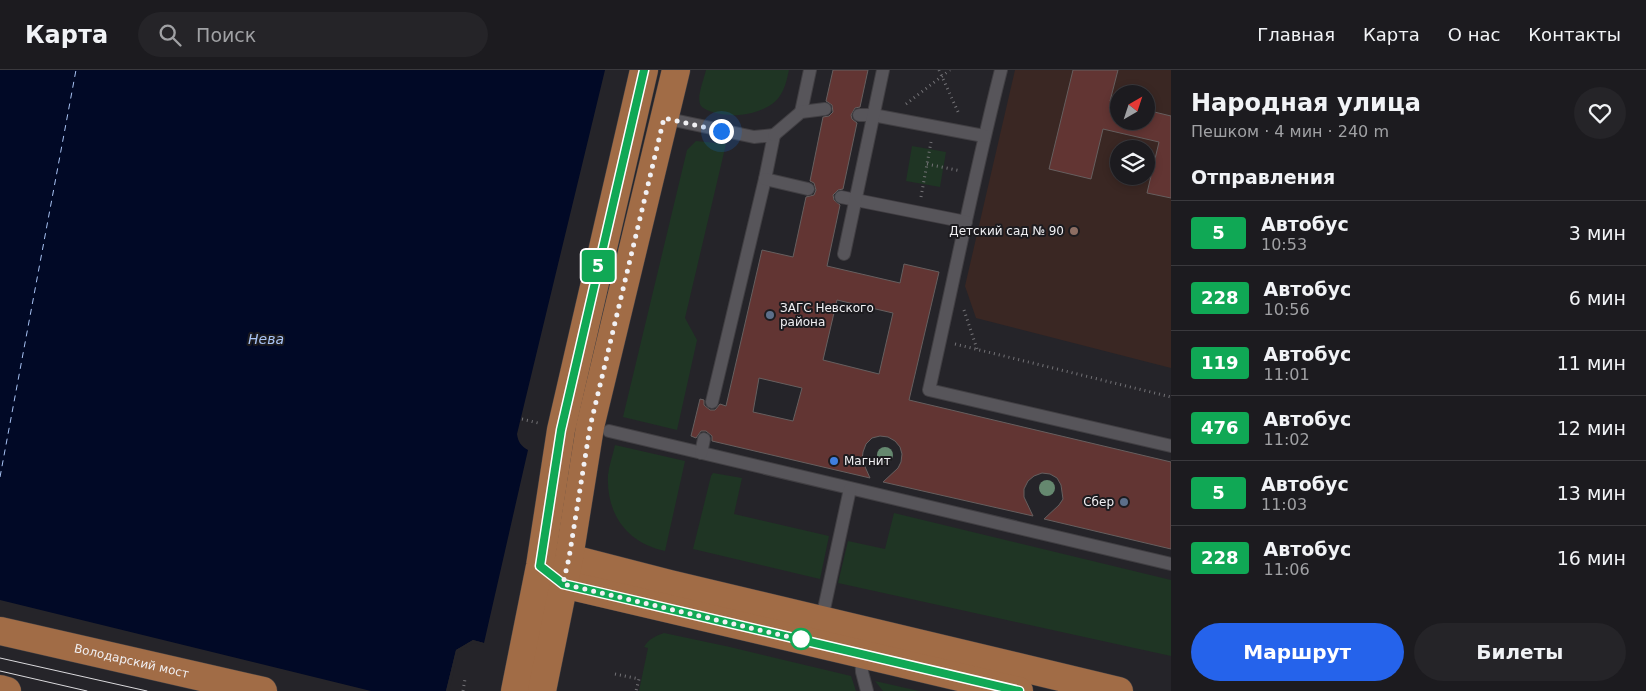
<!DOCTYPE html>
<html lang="ru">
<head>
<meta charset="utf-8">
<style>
  :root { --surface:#1c1b1f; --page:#252428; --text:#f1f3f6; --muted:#a0a1a4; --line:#3a393d; --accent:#2563eb }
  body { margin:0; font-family:"DejaVu Sans",sans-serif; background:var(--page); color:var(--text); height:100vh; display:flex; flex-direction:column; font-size:19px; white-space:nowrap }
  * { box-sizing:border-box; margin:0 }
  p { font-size:16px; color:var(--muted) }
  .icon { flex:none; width:28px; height:28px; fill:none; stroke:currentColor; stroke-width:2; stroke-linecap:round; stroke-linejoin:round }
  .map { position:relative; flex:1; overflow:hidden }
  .details { display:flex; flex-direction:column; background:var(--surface); width:475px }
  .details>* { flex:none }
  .badge { padding:0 10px; border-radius:4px; font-size:18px; line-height:32px }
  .needle { width:32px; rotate:39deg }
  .tools { position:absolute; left:1110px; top:15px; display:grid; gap:10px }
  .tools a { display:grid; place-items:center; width:45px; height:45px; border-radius:50%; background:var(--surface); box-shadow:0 2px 8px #0003,0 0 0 1px var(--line); font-size:25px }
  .you { position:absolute; width:25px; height:25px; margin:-12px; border:4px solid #fff; border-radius:50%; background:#1a73e8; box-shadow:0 0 0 8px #1a73e833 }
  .map>.badge { position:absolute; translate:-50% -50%; box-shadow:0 0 0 2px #fff }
  h2 { padding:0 20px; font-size:19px; line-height:45px }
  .round { display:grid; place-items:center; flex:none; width:52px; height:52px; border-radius:26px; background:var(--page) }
  .headline { display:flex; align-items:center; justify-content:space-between; height:85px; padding:0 20px }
  h1 { font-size:24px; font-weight:700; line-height:38px }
  .primary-button { display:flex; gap:10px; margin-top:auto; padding:10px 20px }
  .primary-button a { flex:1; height:58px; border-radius:30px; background:var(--accent); color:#fff; font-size:20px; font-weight:700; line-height:58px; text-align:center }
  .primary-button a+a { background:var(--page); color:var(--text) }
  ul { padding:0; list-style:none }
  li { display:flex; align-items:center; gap:15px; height:65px; padding:0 20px; border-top:1px solid var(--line) }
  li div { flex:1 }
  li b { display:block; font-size:19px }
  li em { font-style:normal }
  li .badge { min-width:55px; font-weight:700; text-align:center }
  header { display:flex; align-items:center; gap:30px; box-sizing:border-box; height:70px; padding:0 25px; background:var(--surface); border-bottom:1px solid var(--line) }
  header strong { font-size:24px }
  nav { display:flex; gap:28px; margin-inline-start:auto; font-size:18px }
  .search { width:350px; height:45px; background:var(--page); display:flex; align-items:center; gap:12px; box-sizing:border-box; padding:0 18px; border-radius:28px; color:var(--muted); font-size:19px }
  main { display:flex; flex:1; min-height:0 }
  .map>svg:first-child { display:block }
  .education { fill:#3a2723; fill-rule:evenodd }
  .green { fill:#1f3524 }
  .water { fill:#010926 }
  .pier { fill:#252429 }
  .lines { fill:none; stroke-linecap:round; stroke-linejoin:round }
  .ferry { stroke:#a8c3f4; stroke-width:1; stroke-dasharray:6 5; stroke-linecap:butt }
  .building { fill:#623533; stroke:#665f5f; fill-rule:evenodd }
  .lane-casing { stroke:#413f43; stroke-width:14 }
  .primary-casing { stroke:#413f43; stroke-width:29 }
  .path { stroke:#737276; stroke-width:3; stroke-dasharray:1 4; stroke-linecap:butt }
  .lane { stroke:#57555a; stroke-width:12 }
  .primary { stroke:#a16c46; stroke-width:28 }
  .tram { stroke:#dbdadd; stroke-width:1 }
  .tree { fill:#65886f }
  .line-casing { stroke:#fff; stroke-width:11 }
  .line { stroke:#10a855; stroke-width:8 }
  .walk { stroke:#f1f0f3; stroke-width:5; stroke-dasharray:0 9 }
  .education-dot { fill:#8d6e63; stroke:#1c1b1f; stroke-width:2 }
  .service-dot { fill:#5c6f8a; stroke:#1c1b1f; stroke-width:2 }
  .shop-dot { fill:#3f7fe0; stroke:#1c1b1f; stroke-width:2 }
  .stop-dot { fill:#fff; stroke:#10a855; stroke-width:2.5 }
  .labels { text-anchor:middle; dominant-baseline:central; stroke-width:4; stroke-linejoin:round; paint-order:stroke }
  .poi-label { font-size:12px; fill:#f1f0f3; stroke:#1c1b1f; text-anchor:end }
  .street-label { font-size:12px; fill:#f1f0f3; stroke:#1c1b1f }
  .water-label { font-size:14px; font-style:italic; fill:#a8c3f4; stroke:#1c1b1f }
</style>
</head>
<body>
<header>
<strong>Карта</strong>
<div class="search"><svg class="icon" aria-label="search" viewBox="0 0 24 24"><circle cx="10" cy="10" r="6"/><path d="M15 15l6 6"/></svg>Поиск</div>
<nav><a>Главная</a><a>Карта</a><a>О нас</a><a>Контакты</a></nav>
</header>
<main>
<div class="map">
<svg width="1171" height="621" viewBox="0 0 1171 621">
  <rect width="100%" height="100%" fill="#252429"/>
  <path class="education" d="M1015,0H1171V298L976,248L965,216ZM1119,24H1146V51H1119ZM1119,79H1146V106H1119Z"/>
  <g class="green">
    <path d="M706,0H789C786,14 783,28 769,36C761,41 749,44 739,45C730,46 703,43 700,34C697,25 704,9 706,0Z"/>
    <path d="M696,71L726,74L685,248L697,270L677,360L623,347L687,80Z"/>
    <path d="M912,76L946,82L940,117L906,111Z"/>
    <path d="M615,375L685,391L665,481C627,473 606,444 608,405C609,395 613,385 615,375Z"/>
    <path d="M713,403L742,408L734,444L829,466L820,509L693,479L711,406Z"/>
    <path d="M894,443L1171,510V586L838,513L848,471L885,479Z"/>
    <path d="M664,563L730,577L851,606L856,621H639L648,578L644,577C649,569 655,566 664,563Z"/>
    <path d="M875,611L919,621H883Z"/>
  </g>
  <path class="water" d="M0,0H605L517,364C518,372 521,376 528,380L484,573L473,570L456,580L446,621H0Z"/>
  <g class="pier">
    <path d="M0,530L371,621H0Z"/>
    <path d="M473,570L484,573L483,575L473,573L458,582L449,621H446L456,580Z"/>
  </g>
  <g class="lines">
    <path class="ferry" d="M0,407L76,0"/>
  </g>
  <g class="building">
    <path d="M833,0H868L860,37L855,38L851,45L852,49L857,53L843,119L838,120L833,125L834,130L840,135L827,196L900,213L904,194L939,202L909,330L1171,392V479L1044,449L1059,435L1063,429L1061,415L1057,408L1050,404L1042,403L1034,406L1028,411L1024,419V427L1033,446L883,412L898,398L901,392L902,384L900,377L895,371L888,367L880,366L872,368L866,374L863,382L862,390L870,408L712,371V366L706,361H701L696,368L691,366L700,329L704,330V335L710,340H715L720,334L726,336L762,180L793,187L806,127L814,125L816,120L814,113L810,111L823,47L829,46L833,42L832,35L826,31ZM837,230L893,243L879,304L823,290ZM759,308L802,318L793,351L753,342Z"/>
    <path d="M1073,0H1118L1110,31L1119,33V51H1146V40L1171,46V128L1147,123L1159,72L1103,59L1091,109L1049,99Z"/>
  </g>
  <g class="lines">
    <defs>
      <g id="lane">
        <path d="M1001,0C974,106 953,214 929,320L1171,376"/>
        <path d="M801,42L810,0"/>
        <path d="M859,45H873L984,66"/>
        <path d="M664,48L754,67L774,65L765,109L712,332"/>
        <path d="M774,65L801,42L825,39"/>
        <path d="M765,109L808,119"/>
        <path d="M841,127L966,152"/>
        <path d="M844,184L883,0"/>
        <path d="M609,361L1171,494"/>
        <path d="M701,383L704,369"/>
        <path d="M821,553L850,419"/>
        <path d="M861,583L862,602L867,621"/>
      </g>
      <g id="primary">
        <path d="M569,488L670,514L1119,621"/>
        <path d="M549,503L563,514L1019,621"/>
        <path id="s1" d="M0,561L263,621"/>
        <path d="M0,619L7,621"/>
        <path d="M515,621L540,496L561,360L644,0"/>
        <path d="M542,621L569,488L590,357L676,0"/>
      </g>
    </defs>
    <use href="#lane" class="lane-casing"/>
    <use href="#primary" class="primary-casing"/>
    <g class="path">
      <path d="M939,0L959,44"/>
      <path d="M906,34L950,0"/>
      <path d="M927,94L961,101"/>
      <path d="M921,127L931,72"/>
      <path d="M964,240L977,279"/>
      <path d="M955,274L1171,327"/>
      <path d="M522,349L538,353"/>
      <path d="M615,604L639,609L636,621"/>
      <path d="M463,621L465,609"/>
    </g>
    <use href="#lane" class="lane"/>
    <use href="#primary" class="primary"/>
    <g class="tram">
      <path d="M0,588L147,621"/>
      <path d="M0,601L87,621"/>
    </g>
  </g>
  <g class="tree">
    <circle cx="885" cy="385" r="8"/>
    <circle cx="1047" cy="418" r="8"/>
  </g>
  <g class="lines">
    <defs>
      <path id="line" d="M644,0L561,360L540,496L563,514L1019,621"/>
    </defs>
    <use href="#line" class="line-casing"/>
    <use href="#line" class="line"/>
    <path class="walk" d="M721,61L664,48L590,357L569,488L563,514L802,570L801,569"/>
  </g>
  <circle class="education-dot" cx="1074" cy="161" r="5"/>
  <g class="service-dot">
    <circle cx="770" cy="245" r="5"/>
    <circle cx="1124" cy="432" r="5"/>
  </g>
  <circle class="shop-dot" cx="834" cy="391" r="5"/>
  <circle class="stop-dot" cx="801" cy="569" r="10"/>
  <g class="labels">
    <g class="poi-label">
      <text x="1064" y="161">Детский сад № 90</text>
      <text x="780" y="238" text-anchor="start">ЗАГС Невского<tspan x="780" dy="14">района</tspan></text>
      <text x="844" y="391" text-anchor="start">Магнит</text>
      <text x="1114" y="432">Сбер</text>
    </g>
    <g class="street-label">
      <text stroke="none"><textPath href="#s1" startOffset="135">Володарский мост</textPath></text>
    </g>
    <g class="water-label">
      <text x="266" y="269">Нева</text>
    </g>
  </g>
</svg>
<div class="tools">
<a><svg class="needle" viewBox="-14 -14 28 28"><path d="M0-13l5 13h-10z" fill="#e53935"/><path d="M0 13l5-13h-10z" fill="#a0a1a4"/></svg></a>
<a><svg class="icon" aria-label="layers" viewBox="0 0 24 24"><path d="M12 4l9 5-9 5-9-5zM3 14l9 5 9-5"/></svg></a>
</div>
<div class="you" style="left:721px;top:61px"></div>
<b class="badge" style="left:598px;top:196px;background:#10a855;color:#fff">5</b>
</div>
<section class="details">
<div class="headline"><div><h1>Народная улица</h1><p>Пешком · 4 мин · 240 m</p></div><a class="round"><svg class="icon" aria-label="heart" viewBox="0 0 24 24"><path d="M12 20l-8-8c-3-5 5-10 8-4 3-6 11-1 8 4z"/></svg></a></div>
<h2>Отправления</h2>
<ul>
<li><span class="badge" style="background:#10a855;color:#fff">5</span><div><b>Автобус</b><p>10:53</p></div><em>3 мин</em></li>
<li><span class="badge" style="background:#10a855;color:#fff">228</span><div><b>Автобус</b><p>10:56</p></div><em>6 мин</em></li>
<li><span class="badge" style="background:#10a855;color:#fff">119</span><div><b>Автобус</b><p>11:01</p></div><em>11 мин</em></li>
<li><span class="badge" style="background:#10a855;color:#fff">476</span><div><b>Автобус</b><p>11:02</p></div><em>12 мин</em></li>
<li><span class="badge" style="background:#10a855;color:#fff">5</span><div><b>Автобус</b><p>11:03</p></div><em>13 мин</em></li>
<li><span class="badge" style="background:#10a855;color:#fff">228</span><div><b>Автобус</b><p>11:06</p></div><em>16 мин</em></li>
</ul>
<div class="primary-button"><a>Маршрут</a><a>Билеты</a></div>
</section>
</main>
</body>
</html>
